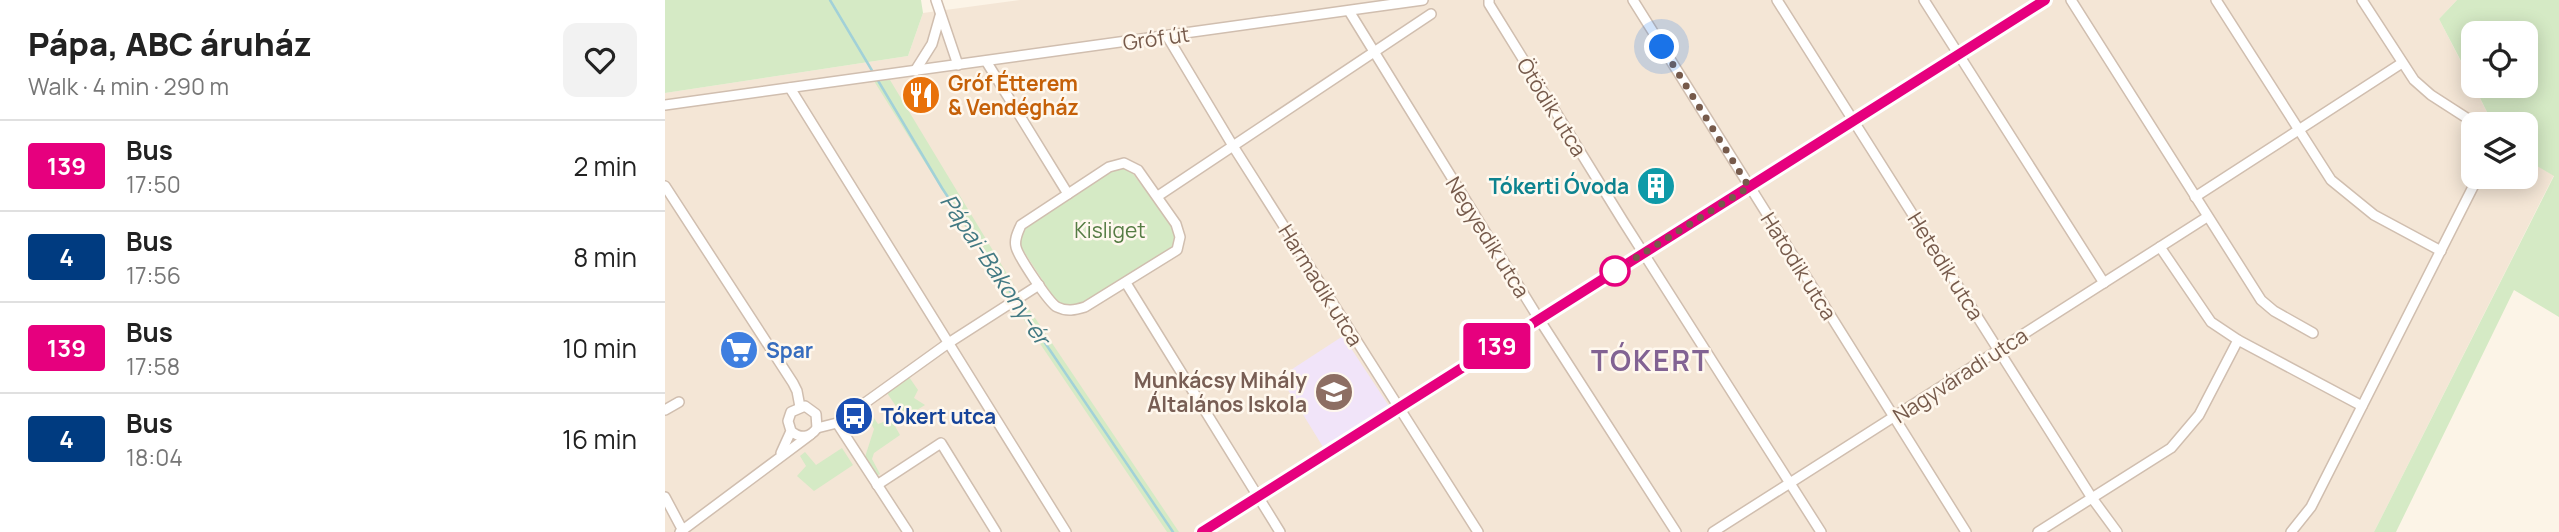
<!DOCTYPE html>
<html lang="en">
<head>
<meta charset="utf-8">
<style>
  :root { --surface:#fff; --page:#f2f2f2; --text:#222; --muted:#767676; --line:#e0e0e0 }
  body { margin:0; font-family:Manrope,sans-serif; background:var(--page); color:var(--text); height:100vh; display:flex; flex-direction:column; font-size:26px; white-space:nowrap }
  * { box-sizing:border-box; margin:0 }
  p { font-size:23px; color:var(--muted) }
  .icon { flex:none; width:38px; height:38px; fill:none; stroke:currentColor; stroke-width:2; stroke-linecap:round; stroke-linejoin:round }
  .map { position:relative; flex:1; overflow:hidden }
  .sheet { display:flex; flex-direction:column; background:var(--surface); width:665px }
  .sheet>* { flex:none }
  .badge { padding:0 14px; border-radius:5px; font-size:24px; line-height:46px }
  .buttons { position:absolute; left:1796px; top:21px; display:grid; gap:14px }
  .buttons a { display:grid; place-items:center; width:77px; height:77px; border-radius:14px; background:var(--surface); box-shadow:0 4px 18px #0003; font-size:35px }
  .you { position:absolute; width:35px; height:35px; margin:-18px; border:5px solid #fff; border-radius:50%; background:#1a73e8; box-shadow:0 0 0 10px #1a73e833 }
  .map>.badge { position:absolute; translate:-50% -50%; box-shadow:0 0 0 4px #fff }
  .round { display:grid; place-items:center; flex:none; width:74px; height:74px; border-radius:14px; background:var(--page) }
  .head { display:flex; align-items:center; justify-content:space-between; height:119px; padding:0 28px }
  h1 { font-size:33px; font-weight:800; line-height:52px }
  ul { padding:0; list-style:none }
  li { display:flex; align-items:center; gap:21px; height:91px; padding:0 28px; border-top:2px solid var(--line) }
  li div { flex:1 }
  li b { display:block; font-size:26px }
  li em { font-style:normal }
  li .badge { min-width:77px; font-weight:700; text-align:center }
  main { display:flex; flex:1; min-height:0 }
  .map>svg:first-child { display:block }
  .residential { fill:#f4e6d6 }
  .education { fill:#f1e4f9 }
  .green { fill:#d5eac5 }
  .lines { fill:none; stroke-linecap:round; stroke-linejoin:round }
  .stream { stroke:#a2d1d8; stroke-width:2.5 }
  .street-casing { stroke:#d0beaf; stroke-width:12 }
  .street { stroke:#fff; stroke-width:9 }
  .line-casing { stroke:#fff; stroke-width:16 }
  .line { stroke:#e6007e; stroke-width:10 }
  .walk { stroke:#765a4b; stroke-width:7; stroke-dasharray:0 12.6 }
  .stop-dot { fill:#fff; stroke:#e6007e; stroke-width:3.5 }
  .labels { text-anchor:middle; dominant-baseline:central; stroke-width:5; stroke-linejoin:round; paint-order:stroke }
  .street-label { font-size:21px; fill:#765a4b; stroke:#fff8ee }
  .food-label { font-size:21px; font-weight:bold; fill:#c56008; stroke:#fff8ee; text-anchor:start }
  .culture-label { font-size:21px; font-weight:bold; fill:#0d838f; stroke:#fff8ee; text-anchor:end }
  .park-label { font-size:21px; fill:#557c43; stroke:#fff8ee }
  .shop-label { font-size:21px; font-weight:bold; fill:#366cbe; stroke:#fff8ee; text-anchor:start }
  .education-label { font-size:21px; font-weight:bold; fill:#785e54; stroke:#fff8ee; text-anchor:end }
  .transit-label { font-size:21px; font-weight:bold; fill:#164399; stroke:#fff8ee; text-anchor:start }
  .water-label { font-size:23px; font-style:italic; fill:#427983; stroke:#fff8ee }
  .district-label { font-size:28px; font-weight:bold; letter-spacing:2px; fill:#826393; stroke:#fff8ee }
</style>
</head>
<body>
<main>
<section class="sheet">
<div class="head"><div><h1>Pápa, ABC áruház</h1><p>Walk · 4 min · 290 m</p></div><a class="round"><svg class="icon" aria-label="heart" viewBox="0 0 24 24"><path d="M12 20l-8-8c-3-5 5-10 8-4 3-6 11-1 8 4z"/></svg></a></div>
<ul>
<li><span class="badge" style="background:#e6007e;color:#fff">139</span><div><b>Bus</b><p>17:50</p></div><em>2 min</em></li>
<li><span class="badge" style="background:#003b80;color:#fff">4</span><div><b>Bus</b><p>17:56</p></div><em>8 min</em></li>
<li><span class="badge" style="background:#e6007e;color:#fff">139</span><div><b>Bus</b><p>17:58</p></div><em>10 min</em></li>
<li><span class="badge" style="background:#003b80;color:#fff">4</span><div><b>Bus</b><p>18:04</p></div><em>16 min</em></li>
</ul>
</section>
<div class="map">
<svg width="1894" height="532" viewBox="0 0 1894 532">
  <rect width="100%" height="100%" fill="#fcf4e7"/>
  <path class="residential" d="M355,0H1792L1774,19L1824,116L1821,124H1808V177H1860V159L1889,175L1709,532H0V93L243,56L258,13Z"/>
  <path class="education" d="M678,336L724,406L658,447L615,377Z"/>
  <g class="green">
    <path d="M0,0H256L258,13L243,56L0,93Z"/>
    <path d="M1792,0H1894V317L1849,290L1731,532H1709L1889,176L1860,159V124H1821L1824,116L1809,86H1860V33H1808V84L1774,19Z"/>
    <path d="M225,80L356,297L514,532H502L347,302L209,81Z"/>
    <path d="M459,168L468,174L509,226L510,236L508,247L418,304L403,306L391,301L356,247V237L360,228L445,172Z"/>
    <path d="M244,377L253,390L249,398L260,405L239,418L222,393Z"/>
    <path d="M203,409L213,424L226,419L235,435L209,453L207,459L215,474L211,476L200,457L209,429L199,412Z"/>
    <path d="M177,448L188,465L149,491L132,476L141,466L135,456L140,452L151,465Z"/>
  </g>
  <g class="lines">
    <g class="stream">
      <path d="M165,0L277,188L349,297"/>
      <path d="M353,303L508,532"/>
    </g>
    <defs>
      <g id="street">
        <path d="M271,0L293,65"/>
        <path d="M824,0V4L958,221L1156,532"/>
        <path d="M968,0L1301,532"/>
        <path d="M1112,0L1427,498L1452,532"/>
        <path d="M1259,0L1439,283"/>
        <path d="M1406,0L1596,300L1609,311L1648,333"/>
        <path d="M1551,0L1666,180L1709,215L1776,251"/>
        <path d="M1697,0L1749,80L1766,95L1811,124"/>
        <path d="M684,11L874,319L1011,532"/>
        <path d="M502,36L568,146L813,532"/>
        <path d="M321,61L403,194"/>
        <path d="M250,71L267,44L275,16"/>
        <path d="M125,88L401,532"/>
        <path d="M0,105L758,0"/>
        <path d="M459,163L473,170L511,224L515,237L512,250L420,307C410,310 402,312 392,307C384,303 353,256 351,247C349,239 353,232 356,225L444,167Z"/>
        <path d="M0,186L128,383L132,391L135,407"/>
        <path d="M493,196L766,14"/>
        <path d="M1530,197L1737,63"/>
        <path d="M1495,247L1546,322L1573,340L1697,406"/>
        <path d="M461,283L615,532"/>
        <path d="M0,410L14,402"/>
        <path d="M172,423L243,532"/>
        <path d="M152,428L172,423L282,344L374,285"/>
        <path d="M116,453L126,431L123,421L126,412L140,406L151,414L152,428C145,438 135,439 126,431"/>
        <path d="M212,485L276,443L331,532"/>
        <path d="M0,497L17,529"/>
        <path d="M15,532L145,435"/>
        <path d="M537,532L1380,0"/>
        <path d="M1048,532L1542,217"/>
        <path d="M1373,532L1506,448L1534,415L1573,340"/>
        <path d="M1626,532L1646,507L1813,177"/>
      </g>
    </defs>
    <use href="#street" class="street-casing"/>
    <use href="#street" class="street"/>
  </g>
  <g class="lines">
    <defs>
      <path id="line" d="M537,532L1380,0"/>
    </defs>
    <use href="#line" class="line-casing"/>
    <use href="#line" class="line"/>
    <path class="walk" d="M950,271L1084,187L997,47"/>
  </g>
  <defs>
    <symbol id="restaurant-disc" viewBox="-11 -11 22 22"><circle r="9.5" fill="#e8710a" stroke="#fff8ee"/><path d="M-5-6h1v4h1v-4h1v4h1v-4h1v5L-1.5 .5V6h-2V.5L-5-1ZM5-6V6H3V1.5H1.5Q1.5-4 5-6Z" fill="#fff"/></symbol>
    <symbol id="building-disc" viewBox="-11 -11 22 22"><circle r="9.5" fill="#0f9aa8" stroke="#fff8ee"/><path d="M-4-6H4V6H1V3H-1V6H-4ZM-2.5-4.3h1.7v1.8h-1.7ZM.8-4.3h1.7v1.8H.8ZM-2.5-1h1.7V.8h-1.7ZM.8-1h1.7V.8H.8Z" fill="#fff"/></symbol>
    <symbol id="supermarket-disc" viewBox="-11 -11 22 22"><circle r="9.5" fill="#3f7fe0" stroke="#fff8ee"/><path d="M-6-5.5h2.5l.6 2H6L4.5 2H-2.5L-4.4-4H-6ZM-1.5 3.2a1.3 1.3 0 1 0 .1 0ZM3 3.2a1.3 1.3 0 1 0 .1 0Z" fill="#fff"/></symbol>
    <symbol id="school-disc" viewBox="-11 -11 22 22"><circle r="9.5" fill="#8d6e63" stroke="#fff8ee"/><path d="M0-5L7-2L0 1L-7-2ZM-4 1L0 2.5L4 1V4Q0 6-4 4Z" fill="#fff"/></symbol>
    <symbol id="bus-disc" viewBox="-11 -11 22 22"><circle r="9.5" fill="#1a4fb4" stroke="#fff8ee"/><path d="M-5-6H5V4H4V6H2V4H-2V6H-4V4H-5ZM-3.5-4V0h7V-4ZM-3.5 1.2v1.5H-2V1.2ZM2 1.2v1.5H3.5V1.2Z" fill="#fff"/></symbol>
  </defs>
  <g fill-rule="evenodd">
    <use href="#restaurant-disc" x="234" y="73" width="44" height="44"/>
    <use href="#building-disc" x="969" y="164" width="44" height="44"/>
    <use href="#supermarket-disc" x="52" y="328" width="44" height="44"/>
    <use href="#school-disc" x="647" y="370" width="44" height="44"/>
    <use href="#bus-disc" x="167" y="394" width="44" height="44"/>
  </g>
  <circle class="stop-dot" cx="950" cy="271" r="14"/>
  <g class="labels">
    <g class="street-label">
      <text transform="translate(491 38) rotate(-8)">Gróf út</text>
      <text transform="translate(887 107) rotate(58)">Ötödik utca</text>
      <text transform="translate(823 237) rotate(58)">Negyedik utca</text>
      <text transform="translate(1134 266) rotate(58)">Hatodik utca</text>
      <text transform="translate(1281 266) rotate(58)">Hetedik utca</text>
      <text transform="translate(656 285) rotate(58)">Harmadik utca</text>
      <text transform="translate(1295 375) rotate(-33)">Nagyváradi utca</text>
    </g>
    <g class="food-label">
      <text x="283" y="83">Gróf Étterem<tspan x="283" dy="24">&amp; Vendégház</tspan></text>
    </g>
    <g class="culture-label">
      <text x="964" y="186">Tókerti Óvoda</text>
    </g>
    <g class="park-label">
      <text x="445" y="230">Kisliget</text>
    </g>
    <g class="shop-label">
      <text x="101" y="350">Spar</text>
    </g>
    <g class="education-label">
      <text x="642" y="380">Munkácsy Mihály<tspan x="642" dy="24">Általános Iskola</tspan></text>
    </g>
    <g class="transit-label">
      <text x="216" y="416">Tókert utca</text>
    </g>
    <g class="water-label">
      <text transform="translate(331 269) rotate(56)">Pápai-Bakony-ér</text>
    </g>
    <g class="district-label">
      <text x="986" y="360">TÓKERT</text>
    </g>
  </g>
</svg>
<div class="buttons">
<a><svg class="icon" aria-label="locate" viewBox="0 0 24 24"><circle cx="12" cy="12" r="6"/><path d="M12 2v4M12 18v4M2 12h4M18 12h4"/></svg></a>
<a><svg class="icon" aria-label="layers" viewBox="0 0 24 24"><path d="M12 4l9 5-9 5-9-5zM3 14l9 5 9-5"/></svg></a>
</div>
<div class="you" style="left:997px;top:47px"></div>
<b class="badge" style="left:832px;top:346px;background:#e6007e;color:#fff">139</b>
</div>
</main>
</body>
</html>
